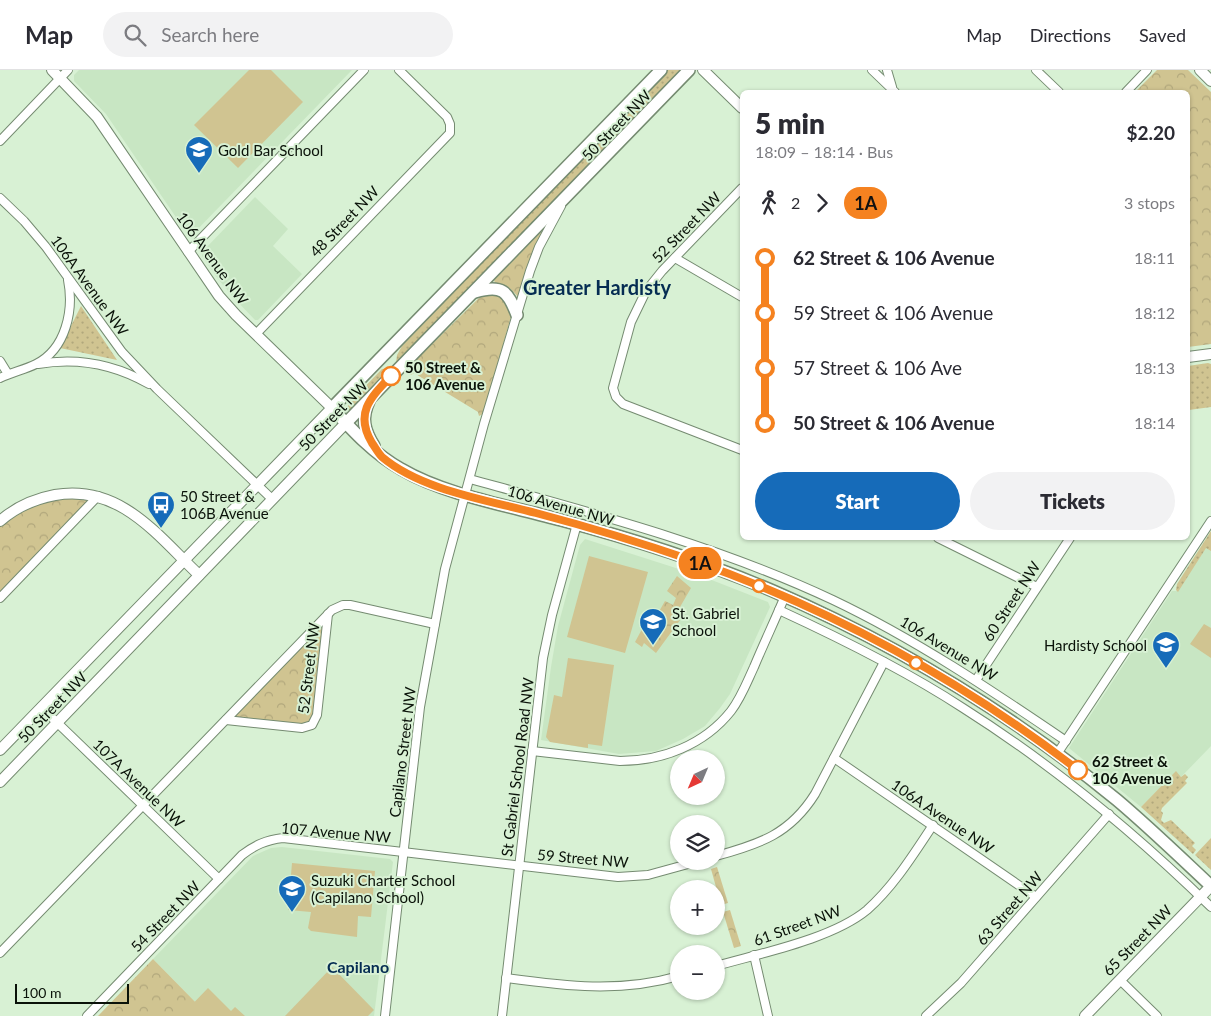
<!DOCTYPE html>
<html lang="en">
<head>
<meta charset="utf-8">
<style>
  :root { --surface:#fff; --page:#f2f2f3; --text:#2b2b33; --muted:#7c7c81; --line:#e1e1e2; --accent:#166bb9 }
  body { margin:0; font-family:Lato,sans-serif; background:var(--page); color:var(--text); height:100vh; display:flex; flex-direction:column; font-size:19px; white-space:nowrap }
  * { box-sizing:border-box; margin:0 }
  p { font-size:16px; color:var(--muted) }
  .icon { flex:none; width:28px; height:28px; fill:none; stroke:currentColor; stroke-width:2; stroke-linecap:round; stroke-linejoin:round }
  .map { position:relative; flex:1; overflow:hidden }
  .drawer { position:absolute; left:740px; top:20px; width:450px; height:450px; display:flex; flex-direction:column; background:var(--surface); border-radius:8px; box-shadow:0 1px 4px #0004 }
  .drawer>* { flex:none }
  .badge { padding:0 10px; border-radius:16px; font-size:18px; line-height:32px }
  .needle { width:32px; rotate:224deg }
  .buttons { position:absolute; left:670px; top:680px; display:grid; gap:10px }
  .buttons a { display:grid; place-items:center; width:55px; height:55px; border-radius:50%; background:var(--surface); box-shadow:0 1px 4px #0004; font-size:25px }
  .scale { position:absolute; left:15px; bottom:12px; width:114px; box-sizing:border-box; padding-left:5px; border:2px solid #0a1209; border-top:0; font-size:14px; line-height:18px; white-space:nowrap; color:#0a1209; -webkit-text-stroke:4px #d8f1d4; paint-order:stroke }
  .map>.badge { position:absolute; translate:-50% -50%; box-shadow:0 0 0 2px #fff }
  .legs { display:flex; align-items:center; gap:8px; height:55px; padding:0 15px; font-size:16px }
  .legs p { margin-inline-start:auto }
  .overview { display:flex; align-items:center; justify-content:space-between; height:85px; padding:0 15px }
  h1 { font-size:28px; font-weight:800; line-height:38px }
  .action { display:flex; gap:10px; margin-top:auto; padding:10px 15px }
  .action a { flex:1; height:58px; border-radius:30px; background:var(--accent); color:#fff; font-size:20px; font-weight:800; line-height:58px; text-align:center }
  .action a+a { background:var(--page); color:var(--text) }
  ul { padding:0 15px; list-style:none }
  li { display:flex; align-items:center; gap:18px; height:55px; font-size:19px }
  li i { display:grid; place-items:center; width:8px; height:100%; margin:0 6px; background:currentColor }
  li i::after { content:''; width:12px; height:12px; margin:-6px; border:4px solid; border-radius:50%; background:var(--surface) }
  li p { margin-inline-start:auto }
  li:first-child i { background:linear-gradient(#0000 50%,currentColor 0) }
  li:last-child i { background:linear-gradient(currentColor 50%,#0000 0) }
  header { display:flex; align-items:center; gap:30px; box-sizing:border-box; height:70px; padding:0 25px; background:var(--surface); border-bottom:1px solid var(--line) }
  header strong { font-size:24px }
  nav { display:flex; gap:28px; margin-inline-start:auto; font-size:18px }
  .search { width:350px; height:45px; background:var(--page); display:flex; align-items:center; gap:12px; box-sizing:border-box; padding:0 18px; border-radius:28px; color:var(--muted); font-size:19px }
  .map>svg:first-child { display:block }
  .built { fill:#c8e6c3 }
  .grass { fill:url(#grass-dots) }
  .park { fill:url(#park-crowns) }
  .pitch { fill:#d0c491 }
  .lines { fill:none; stroke-linecap:round; stroke-linejoin:round }
  .minor-casing { stroke:#758b71; stroke-width:10 }
  .tertiary-casing { stroke:#758b71; stroke-width:12 }
  .secondary-casing { stroke:#758b71; stroke-width:14 }
  .minor { stroke:#fff; stroke-width:8 }
  .tertiary { stroke:#fff; stroke-width:10 }
  .secondary { stroke:#fff; stroke-width:11 }
  .line-1-casing { stroke:#fff; stroke-width:11 }
  .line-1 { stroke:#f58220; stroke-width:8 }
  .stop-1-dot { fill:#fff; stroke:#f58220; stroke-width:2.5 }
  .labels { text-anchor:middle; dominant-baseline:central; stroke-width:4; stroke-linejoin:round; paint-order:stroke }
  .street-label { font-size:15px; fill:#0a1209; stroke:#d8f1d4 }
  .poi-label { font-size:15px; fill:#0a1209; stroke:#d8f1d4; text-anchor:start }
  .stop-label { font-size:15px; font-weight:bold; fill:#0a1209; stroke:#d8f1d4; text-anchor:start }
  .neighbourhood-label { font-size:16px; font-weight:bold; fill:#052c52; stroke:#d8f1d4 }
  .district-label { font-size:20px; font-weight:bold; fill:#052c52; stroke:#d8f1d4 }
</style>
</head>
<body>
<header>
<strong>Map</strong>
<div class="search"><svg class="icon" aria-label="search" viewBox="0 0 24 24"><circle cx="10" cy="10" r="6"/><path d="M15 15l6 6"/></svg>Search here</div>
<nav><a>Map</a><a>Directions</a><a>Saved</a></nav>
</header>
<div class="map">
<svg width="1211" height="946" viewBox="0 0 1211 946">
  <defs>
    <pattern id="grass-dots" width="8" height="8" patternUnits="userSpaceOnUse" patternTransform="scale(1.25)"><rect width="8" height="8" fill="#d0c491"/><path d="M2 2h.1M6 6h.1" fill="none" stroke="#b1a77c" stroke-width="1.8" stroke-linecap="round"/></pattern>
    <pattern id="park-crowns" width="20" height="18" patternUnits="userSpaceOnUse" patternTransform="scale(1.25)"><rect width="20" height="18" fill="#d0c491"/><path d="M2 6a3 3 0 1 1 6 0M12 15a3 3 0 1 1 6 0" fill="none" stroke="#b1a77c"/></pattern>
  </defs>
  <rect width="100%" height="100%" fill="#d8f1d4"/>
  <g class="built">
    <path d="M79,0H352L192,165H188L106,44L74,11V5Z"/>
    <path d="M255,127L288,159L273,176L302,204L258,250H255L234,228L218,209L202,186L203,181Z"/>
    <path d="M585,469L704,507L768,532L770,537L730,624L720,638L705,656L683,669L656,681L619,684L541,670L551,597L558,556L580,475Z"/>
    <path d="M1211,469V676L1181,707L1176,702L1141,737L1069,678L1172,521H1178Z"/>
    <path d="M282,777L390,789L393,792L374,946H209L153,889L253,786L271,778Z"/>
  </g>
  <g class="grass">
    <path d="M666,0H681L398,293H396L397,285L402,276Z"/>
    <path d="M81,236L117,290L60,278Z"/>
    <path d="M1208,293L1211,294V337L1189,340L1188,296Z"/>
    <path d="M382,299H388L389,301L352,341L348,340V336L350,332Z"/>
    <path d="M1211,461V481L1206,478L1178,522L1176,520L1177,514Z"/>
    <path d="M1176,701L1181,707L1185,704L1188,707L1185,711L1187,713L1162,738L1161,741L1163,743L1161,750L1164,753L1171,750L1195,773L1192,776L1196,780L1193,784L1141,737Z"/>
    <path d="M1211,768V800L1195,785Z"/>
  </g>
  <g class="park">
    <path d="M1157,0H1188L1211,22V274L1188,277V22H1135Z"/>
    <path d="M546,157L519,227H518C511,219 507,214 495,213L494,210Z"/>
    <path d="M484,223L501,224L511,239V247L483,344L479,346L478,342L414,303L411,305L405,301Z"/>
    <path d="M98,426L0,528V451L35,430Z"/>
    <path d="M677,506L691,518L680,537L686,542L656,583L644,573L642,577L635,572L648,548L653,552L665,531L673,535L676,528L667,521Z"/>
    <path d="M328,544L312,655L226,650Z"/>
    <path d="M717,797L728,833L721,835L711,799Z"/>
    <path d="M730,840L741,876L734,878L723,842Z"/>
    <path d="M153,889L209,946H98Z"/>
  </g>
  <g class="pitch">
    <path d="M249,0H271L303,32L238,98L194,55Z"/>
    <path d="M589,486L648,502L625,583L567,567Z"/>
    <path d="M1204,554L1211,558V588L1190,574Z"/>
    <path d="M568,588L614,595L602,676L588,674V678L550,672L546,667L554,625L562,627Z"/>
    <path d="M292,793L375,801L371,847L358,846L357,867L311,861L308,858L311,842L288,840Z"/>
    <path d="M332,897L374,940L368,946H285Z"/>
    <path d="M208,918L231,941L235,937L245,946H185L183,944Z"/>
  </g>
  <g class="lines">
    <defs>
      <g id="minor">
        <path d="M872,0L895,22"/>
        <path d="M887,0L892,17"/>
        <path d="M1036,0L1059,22"/>
        <path d="M1126,22L1147,0"/>
        <path d="M0,71L68,0"/>
        <path d="M742,118L662,201L646,221L631,252L613,318L616,327L623,334L742,380"/>
        <path d="M0,128L24,151L46,177L122,282L157,319L272,429"/>
        <path d="M188,182L364,0"/>
        <path d="M675,188L742,227"/>
        <path d="M256,264L450,63V54L447,47L399,0"/>
        <path d="M0,291L8,304"/>
        <path d="M38,294C78,287 114,294 149,314"/>
        <path d="M0,308C12,302 24,300 36,294C66,279 74,240 68,210"/>
        <path d="M470,409C593,443 716,475 833,530C915,569 991,620 1066,671"/>
        <path d="M938,468L1037,517"/>
        <path d="M0,528L98,426"/>
        <path d="M779,540C842,569 905,600 963,638C1053,695 1135,763 1211,837"/>
        <path d="M976,610L1070,468"/>
        <path d="M41,637L219,809"/>
        <path d="M226,650L302,658L312,655L317,645L328,544"/>
        <path d="M532,681L620,691C662,691 704,675 731,641C741,628 747,612 754,597C764,573 775,550 785,526"/>
        <path d="M1057,684L1211,451"/>
        <path d="M834,688L1036,827"/>
        <path d="M716,786C760,774 790,764 815,724L884,592"/>
        <path d="M0,883L332,540L343,535H350L435,554"/>
        <path d="M754,885L768,946"/>
        <path d="M716,896C761,883 832,869 867,840C894,816 913,785 933,755"/>
        <path d="M506,908C565,916 620,923 679,906"/>
        <path d="M1120,910L1157,946"/>
        <path d="M87,946L242,785C255,775 266,770 283,768L618,807L648,805L699,791"/>
        <path d="M385,946L420,637L445,499L484,354L530,201L539,177L561,136"/>
        <path d="M502,946L543,588L552,545L577,454"/>
        <path d="M926,946L961,913L1109,744"/>
      </g>
      <g id="tertiary">
        <path d="M703,0L742,38"/>
        <path d="M1200,0L1211,11"/>
        <path d="M1188,287L1211,284"/>
        <path d="M0,451C16,437 34,429 55,425C120,414 157,465 199,505"/>
        <path d="M0,680L332,338L236,245L219,226L97,47L52,0"/>
        <path d="M0,712L346,353"/>
        <path d="M1085,946L1211,816"/>
      </g>
      <g id="secondary">
        <path d="M661,0L332,338C353,361 374,384 401,399C445,425 510,436 561,450C633,469 705,492 773,521C896,574 1013,645 1117,730C1149,757 1180,787 1211,816"/>
        <path d="M475,222C502,214 508,221 517,245"/>
        <path d="M369,331C361,348 364,360 374,376"/>
        <path d="M346,353L689,0"/>
      </g>
    </defs>
    <use href="#minor" class="minor-casing"/>
    <use href="#tertiary" class="tertiary-casing"/>
    <use href="#secondary" class="secondary-casing"/>
    <use href="#minor" class="minor"/>
    <use href="#tertiary" class="tertiary"/>
    <use href="#secondary" class="secondary"/>
  </g>
  <g class="lines">
    <defs>
      <path id="line-1" d="M391,306C371,327 354,343 372,373C375,377 378,383 382,387C421,420 487,430 536,443C589,457 642,473 694,491C831,539 962,611 1078,700"/>
    </defs>
    <use href="#line-1" class="line-1-casing"/>
    <use href="#line-1" class="line-1"/>
  </g>
  <defs>
    <symbol id="school-pin" viewBox="-11 -11 22 30"><path d="M0 17L-7.5 6A9.5 9.5 0 1 1 7.5 6Z" fill="#166bb9" stroke="#d8f1d4"/><path d="M0-5L7-2L0 1L-7-2ZM-4 1L0 2.5L4 1V4Q0 6-4 4Z" fill="#fff"/></symbol>
    <symbol id="bus-pin" viewBox="-11 -11 22 30"><path d="M0 17L-7.5 6A9.5 9.5 0 1 1 7.5 6Z" fill="#166bb9" stroke="#d8f1d4"/><path d="M-5-6H5V4H4V6H2V4H-2V6H-4V4H-5ZM-3.5-4V0h7V-4ZM-3.5 1.2v1.5H-2V1.2ZM2 1.2v1.5H3.5V1.2Z" fill="#fff"/></symbol>
  </defs>
  <g fill-rule="evenodd">
    <use href="#school-pin" x="183" y="64" width="32" height="43"/>
    <use href="#bus-pin" x="145" y="419" width="32" height="43"/>
    <use href="#school-pin" x="637" y="536" width="32" height="43"/>
    <use href="#school-pin" x="1150" y="559" width="32" height="43"/>
    <use href="#school-pin" x="276" y="803" width="32" height="43"/>
  </g>
  <g class="stop-1-dot">
    <circle cx="391" cy="306" r="9"/>
    <circle cx="759" cy="516" r="6"/>
    <circle cx="916" cy="593" r="6"/>
    <circle cx="1078" cy="700" r="9"/>
  </g>
  <g class="labels">
    <g class="street-label">
      <text transform="translate(616 55) rotate(-46)">50 Street NW</text>
      <text transform="translate(344 151) rotate(-46)">48 Street NW</text>
      <text transform="translate(686 157) rotate(-46)">52 Street NW</text>
      <text transform="translate(213 188) rotate(54)">106 Avenue NW</text>
      <text transform="translate(90 215) rotate(54)">106A Avenue NW</text>
      <text transform="translate(333 345) rotate(-46)">50 Street NW</text>
      <text transform="translate(561 435) rotate(16)">106 Avenue NW</text>
      <text transform="translate(1011 531) rotate(-57)">60 Street NW</text>
      <text transform="translate(949 578) rotate(31)">106 Avenue NW</text>
      <text transform="translate(308 598) rotate(-83)">52 Street NW</text>
      <text transform="translate(52 637) rotate(-46)">50 Street NW</text>
      <text transform="translate(402 682) rotate(-83)">Capilano Street NW</text>
      <text transform="translate(517 697) rotate(-83)">St Gabriel School Road NW</text>
      <text transform="translate(139 713) rotate(44)">107A Avenue NW</text>
      <text transform="translate(943 746) rotate(34)">106A Avenue NW</text>
      <text transform="translate(336 762) rotate(5)">107 Avenue NW</text>
      <text transform="translate(583 788) rotate(5)">59 Street NW</text>
      <text transform="translate(1009 838) rotate(-49)">63 Street NW</text>
      <text transform="translate(165 846) rotate(-46)">54 Street NW</text>
      <text transform="translate(797 855) rotate(-20)">61 Street NW</text>
      <text transform="translate(1137 870) rotate(-46)">65 Street NW</text>
    </g>
    <g class="poi-label">
      <text x="218" y="80">Gold Bar School</text>
      <text x="180" y="426">50 Street &amp;<tspan x="180" dy="17">106B Avenue</tspan></text>
      <text x="672" y="543">St. Gabriel<tspan x="672" dy="17">School</tspan></text>
      <text x="1147" y="575" text-anchor="end">Hardisty School</text>
      <text x="311" y="810">Suzuki Charter School<tspan x="311" dy="17">(Capilano School)</tspan></text>
    </g>
    <g class="stop-label">
      <text x="405" y="297">50 Street &amp;<tspan x="405" dy="17">106 Avenue</tspan></text>
      <text x="1092" y="691">62 Street &amp;<tspan x="1092" dy="17">106 Avenue</tspan></text>
    </g>
    <g class="neighbourhood-label">
      <text x="358" y="896">Capilano</text>
    </g>
    <g class="district-label">
      <text x="597" y="217">Greater Hardisty</text>
    </g>
  </g>
</svg>
<div class="buttons">
<a><svg class="needle" viewBox="-14 -14 28 28"><path d="M0-13l5 13h-10z" fill="#e53935"/><path d="M0 13l5-13h-10z" fill="#7c7c81"/></svg></a>
<a><svg class="icon" aria-label="layers" viewBox="0 0 24 24"><path d="M12 4l9 5-9 5-9-5zM3 14l9 5 9-5"/></svg></a>
<a>+</a>
<a>−</a>
</div>
<div class="scale">100 m</div>
<b class="badge" style="left:700px;top:493px;background:#f58220;color:#111">1A</b>
<section class="drawer">
<div class="overview"><div><h1>5 min</h1><p>18:09 – 18:14 · Bus</p></div><b>$2.20</b></div>
<div class="legs"><svg class="icon" aria-label="walk" viewBox="0 0 24 24"><circle cx="13" cy="4" r="2"/><path d="M13 8l-2 6 4 7M11 14l-3 7M7 12l3-4h3l4 4"/></svg>2<svg class="icon" aria-label="forward" viewBox="0 0 24 24"><path d="M9 5l7 7-7 7"/></svg><b class="badge" style="background:#f58220;color:#111">1A</b><p>3 stops</p></div>
<ul>
<li><i style="color:#f58220"></i><b>62 Street &amp; 106 Avenue</b><p>18:11</p></li>
<li><i style="color:#f58220"></i><span>59 Street &amp; 106 Avenue</span><p>18:12</p></li>
<li><i style="color:#f58220"></i><span>57 Street &amp; 106 Ave</span><p>18:13</p></li>
<li><i style="color:#f58220"></i><b>50 Street &amp; 106 Avenue</b><p>18:14</p></li>
</ul>
<div class="action"><a>Start</a><a>Tickets</a></div>
</section>
</div>
</body>
</html>
